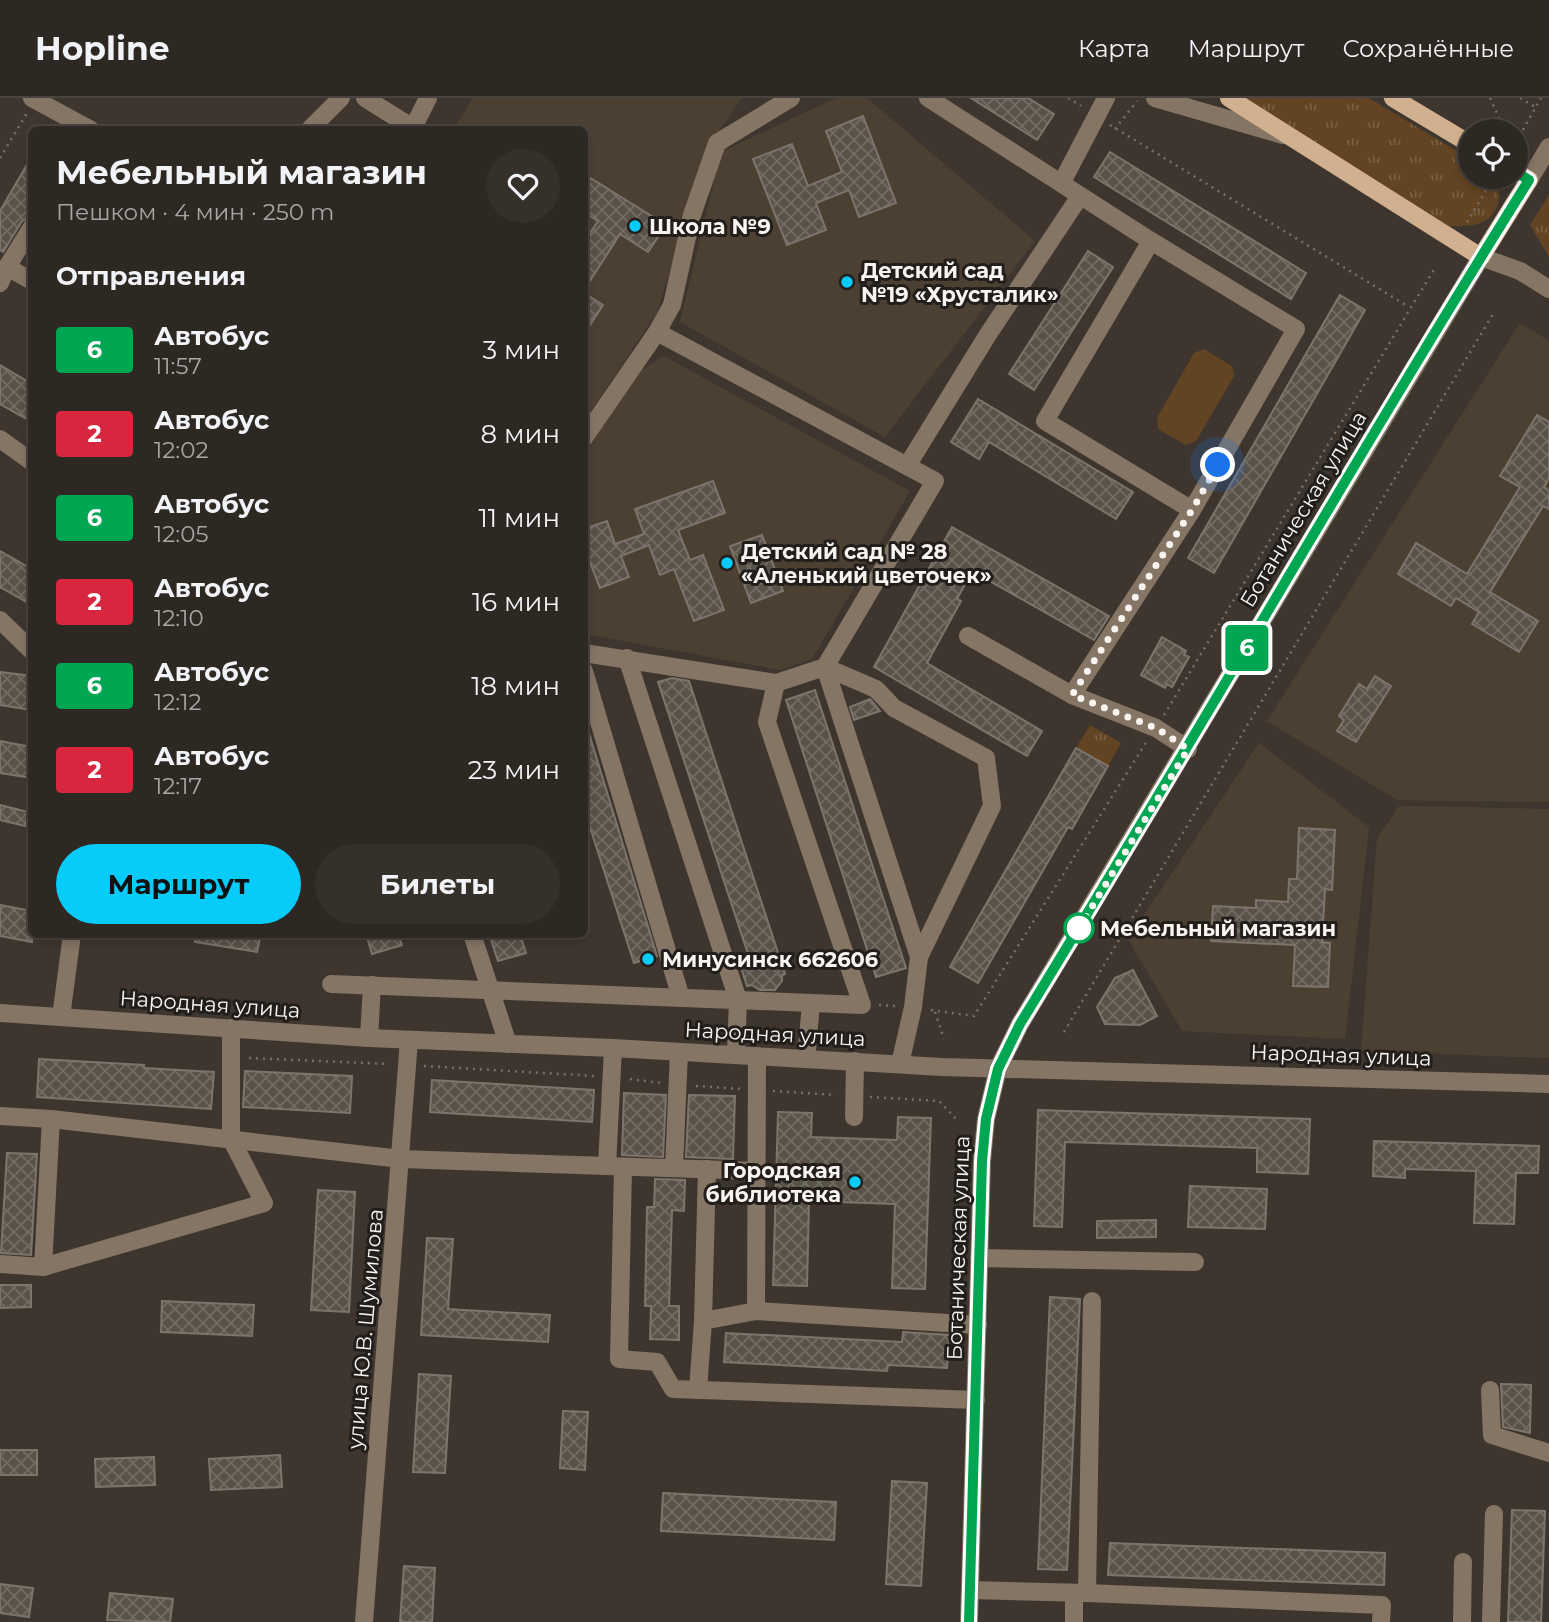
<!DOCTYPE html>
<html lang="ru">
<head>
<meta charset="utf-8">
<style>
  :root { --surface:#2e2822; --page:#36302a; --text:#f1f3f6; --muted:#a7a6a5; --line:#494440; --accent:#07cbf9 }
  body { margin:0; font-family:Montserrat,sans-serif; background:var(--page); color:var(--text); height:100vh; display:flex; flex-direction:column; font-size:26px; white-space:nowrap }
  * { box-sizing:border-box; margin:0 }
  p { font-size:23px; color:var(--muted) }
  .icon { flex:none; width:38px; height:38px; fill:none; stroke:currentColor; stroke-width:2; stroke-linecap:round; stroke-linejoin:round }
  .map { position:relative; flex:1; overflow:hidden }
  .details { position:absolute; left:28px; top:28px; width:560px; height:812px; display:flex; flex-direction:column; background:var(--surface); border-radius:10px; box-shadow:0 4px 10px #0003,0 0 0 2px var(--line) }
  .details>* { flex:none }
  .badge { padding:0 14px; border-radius:5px; font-size:24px; line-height:46px }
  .fabs { position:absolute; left:1458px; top:21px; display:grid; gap:14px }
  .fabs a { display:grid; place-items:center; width:70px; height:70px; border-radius:50%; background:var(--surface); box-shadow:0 4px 10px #0003,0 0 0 2px var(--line); font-size:35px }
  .you { position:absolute; width:35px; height:35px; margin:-18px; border:5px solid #fff; border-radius:50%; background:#1a73e8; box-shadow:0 0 0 10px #1a73e833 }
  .map>.badge { position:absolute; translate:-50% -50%; box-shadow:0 0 0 4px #fff }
  h2 { padding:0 28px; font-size:26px; line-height:63px }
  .round { display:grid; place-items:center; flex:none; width:74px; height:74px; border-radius:37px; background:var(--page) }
  .summary { display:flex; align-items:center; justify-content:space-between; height:119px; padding:0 28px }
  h1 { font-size:33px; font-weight:700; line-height:52px }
  .button { display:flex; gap:14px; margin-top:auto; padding:14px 28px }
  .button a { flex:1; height:80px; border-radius:42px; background:var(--accent); color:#111; font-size:28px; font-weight:700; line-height:80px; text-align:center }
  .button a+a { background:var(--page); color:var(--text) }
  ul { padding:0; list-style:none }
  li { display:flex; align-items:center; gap:21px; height:84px; padding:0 28px }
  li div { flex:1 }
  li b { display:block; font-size:26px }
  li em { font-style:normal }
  li .badge { min-width:77px; font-weight:700; text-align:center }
  header { display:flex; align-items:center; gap:42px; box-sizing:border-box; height:98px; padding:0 35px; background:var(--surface); border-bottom:2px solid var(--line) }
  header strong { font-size:33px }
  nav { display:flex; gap:38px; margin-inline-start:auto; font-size:24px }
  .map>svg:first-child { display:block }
  .built { fill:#4c4033 }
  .grass { fill:url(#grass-tufts) }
  .garden { fill:#624423 }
  .building { fill:url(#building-cross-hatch); stroke:#7d756c; stroke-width:2 }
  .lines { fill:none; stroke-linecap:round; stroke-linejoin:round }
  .path { stroke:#777069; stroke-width:2.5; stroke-dasharray:2 5; stroke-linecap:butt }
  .minor { stroke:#847564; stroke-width:18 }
  .major { stroke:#d0b08e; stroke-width:18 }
  .line-casing { stroke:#fff; stroke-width:16 }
  .line { stroke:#00a651; stroke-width:10 }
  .walk { stroke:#f9f4ef; stroke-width:7; stroke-dasharray:0 12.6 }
  .poi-dot { fill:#07cbf9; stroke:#221e1b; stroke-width:2.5 }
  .stop-dot { fill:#fff; stroke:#00a651; stroke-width:3.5 }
  .labels { text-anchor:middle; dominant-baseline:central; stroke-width:6; stroke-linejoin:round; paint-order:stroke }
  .poi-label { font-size:21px; font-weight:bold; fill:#f9f4ef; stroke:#221e1b; text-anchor:start }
  .street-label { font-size:21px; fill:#f9f4ef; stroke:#221e1b }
  .stop-label { font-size:21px; font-weight:bold; fill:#f9f4ef; stroke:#221e1b; text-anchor:start }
</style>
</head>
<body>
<header>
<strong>Hopline</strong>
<nav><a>Карта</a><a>Маршрут</a><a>Сохранённые</a></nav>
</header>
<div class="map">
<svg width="1549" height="1524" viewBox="0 0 1549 1524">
  <defs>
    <pattern id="grass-tufts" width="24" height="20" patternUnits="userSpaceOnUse" patternTransform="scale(1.75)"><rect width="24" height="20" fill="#624423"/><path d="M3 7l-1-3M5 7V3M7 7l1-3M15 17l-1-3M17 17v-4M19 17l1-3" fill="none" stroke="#796043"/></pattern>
    <pattern id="building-cross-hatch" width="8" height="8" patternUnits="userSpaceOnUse" patternTransform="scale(1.75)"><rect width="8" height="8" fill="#5a5249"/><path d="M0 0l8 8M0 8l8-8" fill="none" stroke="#726c64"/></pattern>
  </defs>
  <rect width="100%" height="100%" fill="#3e362e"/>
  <g class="built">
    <path d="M473,0H742L714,40L656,216L585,322L584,32H453Z"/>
    <path d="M836,0H867L1035,143L885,339L680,224L721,54Z"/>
    <path d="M1520,225L1549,243V704L1397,702L1267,623Z"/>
    <path d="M664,258L910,393L812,561L780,572L585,536L584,358L635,276Z"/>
    <path d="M1259,645L1369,729L1345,941L1182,933L1128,841Z"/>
    <path d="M1399,708L1549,711V960L1361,953L1377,740Z"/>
  </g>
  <g class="grass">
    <path d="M1245,0H1369L1470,61V79H1493C1506,98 1497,123 1473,127C1465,128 1457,128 1449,128Z"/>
    <path d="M1549,97V159L1530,127Z"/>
    <path d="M1090,627L1121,645L1108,668L1076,650Z"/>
  </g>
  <path class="garden" d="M1204,251L1232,268L1234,278L1196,343L1186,347L1158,331L1157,320L1194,255Z"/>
  <g class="building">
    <path d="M971,0H1028L1054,16L1037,42Z"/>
    <path d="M863,18L896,105L859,119L849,92L816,105L826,132L787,147L753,61L792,46L808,88L842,74L826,33Z"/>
    <path d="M1110,54L1306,175L1291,201L1094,79Z"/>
    <path d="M32,58V118L22,123L3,154L0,152V113Z"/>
    <path d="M584,76L666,127L648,154L620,136L584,192V144L598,123L584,114Z"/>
    <path d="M1088,153L1113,169L1034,292L1009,276Z"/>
    <path d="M584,195L603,207L584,236Z"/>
    <path d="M1340,197L1365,212L1214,475L1188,460Z"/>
    <path d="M0,267L32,286V324L0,306Z"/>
    <path d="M978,301L1133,394L1116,421L989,344L979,361L951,344Z"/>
    <path d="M1537,317L1549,324V380L1544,389L1549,393V411L1543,408L1490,494L1538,523L1519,554L1472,526L1479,514L1456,500L1451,508L1398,476L1416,445L1467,476L1520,389L1500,378Z"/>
    <path d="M713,383L725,415L678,432L690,462L703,457L724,512L694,523L674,471L660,477L649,447L621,458L629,479L600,490L584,449V431L607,423L615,446L644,436L635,411Z"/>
    <path d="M952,429L1109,518L1094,542L972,473L957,501L961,503L927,565L1042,633L1027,658L874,569Z"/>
    <path d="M762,437L783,493L751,505L730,448Z"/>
    <path d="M0,453L32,471V507L0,489Z"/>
    <path d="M1162,539L1186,553L1184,557L1189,559L1172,589L1167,586L1165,590L1141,577Z"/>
    <path d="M0,574L32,578V612L0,607Z"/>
    <path d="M1375,578L1391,588L1356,644L1337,633L1344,622L1339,618L1359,586L1367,591Z"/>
    <path d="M672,580L689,583L785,876L782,877V883L775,892H760L752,887L747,888L740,866L750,862L658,584Z"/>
    <path d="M815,592L906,870L876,879L786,602Z"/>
    <path d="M870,601L880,613L854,622L850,609Z"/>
    <path d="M584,619L657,858L634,865L584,711Z"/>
    <path d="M0,643L32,649V680L0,675Z"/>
    <path d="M1076,650L1108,668L1072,731L1068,729L978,885L950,869Z"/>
    <path d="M0,707L28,714L25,728L0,722Z"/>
    <path d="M1299,730L1335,732L1332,792L1325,791L1322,844L1330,845L1328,889L1293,888L1295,847L1211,843L1213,808L1256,810V802L1288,804L1289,781H1297Z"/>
    <path d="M0,807L32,813V844L0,838Z"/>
    <path d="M195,836H261L257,854L195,844Z"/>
    <path d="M366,836H398L402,847L372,856Z"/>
    <path d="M489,836H520L526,855L498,863Z"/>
    <path d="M1133,872L1157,918L1140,927L1105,926L1097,909L1115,880Z"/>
    <path d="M39,961L144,967V970L214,974L211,1011L37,999Z"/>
    <path d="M245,973L352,978L350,1015L243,1009Z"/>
    <path d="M432,982L594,992L592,1024L430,1014Z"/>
    <path d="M624,995L666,997L663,1059L622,1057Z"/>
    <path d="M689,997L735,998L733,1061L686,1059Z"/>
    <path d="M1038,1012L1310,1021L1308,1076L1257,1074V1050L1065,1044L1062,1129L1034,1128Z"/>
    <path d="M778,1014L812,1015L811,1039L897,1042L898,1019L931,1020L925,1191L892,1190L895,1106L809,1103L807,1188L773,1187Z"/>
    <path d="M1374,1043L1539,1048L1538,1075H1516L1514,1126L1474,1125L1476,1073L1405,1071V1080L1373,1078Z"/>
    <path d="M7,1055L37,1056L31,1157L1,1155Z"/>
    <path d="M655,1081L685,1082L684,1113L672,1112L669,1208H679V1242L650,1241L651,1208H645L647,1109H654Z"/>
    <path d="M1190,1088L1267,1091L1265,1131L1188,1129Z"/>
    <path d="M318,1092L355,1094L349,1214L311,1212Z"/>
    <path d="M1156,1122V1139L1097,1140V1123Z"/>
    <path d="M427,1140L453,1141L448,1211L550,1217L548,1244L421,1237Z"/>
    <path d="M0,1187H31V1209L0,1210Z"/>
    <path d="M1050,1199L1080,1201L1067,1472L1038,1471Z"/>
    <path d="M162,1203L254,1207L252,1238L161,1234Z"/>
    <path d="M903,1234L949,1237L947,1270L888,1267L887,1273L724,1264L726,1235L902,1244Z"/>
    <path d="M419,1276L451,1278L445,1375L413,1374Z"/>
    <path d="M1501,1286L1531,1287L1530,1335L1503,1329Z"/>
    <path d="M563,1313L588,1314L585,1372L560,1370Z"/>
    <rect x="0" y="1352" width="37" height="25"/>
    <path d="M280,1357L282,1389L211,1392L209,1361Z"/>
    <path d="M154,1359L155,1387L96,1389L95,1361Z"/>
    <path d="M892,1383L927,1385L921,1488L886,1486Z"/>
    <path d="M663,1395L836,1404L834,1442L661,1433Z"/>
    <path d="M1512,1412L1545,1413L1541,1524H1508Z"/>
    <path d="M1110,1445L1385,1455L1384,1487L1108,1477Z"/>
    <path d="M404,1468L435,1470L432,1524H400Z"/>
    <path d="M0,1486L33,1490L29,1519L0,1515Z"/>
    <path d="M110,1495L173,1501L170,1524L107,1522Z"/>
  </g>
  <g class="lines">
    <g class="path">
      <path d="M1068,0L1081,8"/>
      <path d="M1490,0L1505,33"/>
      <path d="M1520,0L1537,10"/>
      <path d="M1110,27L1409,209"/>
      <path d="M1115,31L1137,3"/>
      <path d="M1516,44L1541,0"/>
      <path d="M0,60L27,15"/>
      <path d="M1467,124L1491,84"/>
      <path d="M1164,617L1435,170"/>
      <path d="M879,907L897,908"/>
      <path d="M931,912L974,918L1147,643"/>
      <path d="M935,914L944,941"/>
      <path d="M1064,934L1493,216"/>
      <path d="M249,960L389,966"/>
      <path d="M424,968L595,978"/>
      <path d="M630,981L661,985"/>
      <path d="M696,988L742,991"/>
      <path d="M773,993L836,997"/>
      <path d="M870,999L939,1003L957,1022"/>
    </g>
    <g class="minor">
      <path d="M32,0L91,32"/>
      <path d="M365,0L413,30"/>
      <path d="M928,0L1151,143L1296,231L1192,412L1072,597"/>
      <path d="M1155,0L1283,37"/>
      <path d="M309,32L341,0"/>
      <path d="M412,32L428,0"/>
      <path d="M1529,82L1549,49"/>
      <path d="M1062,84L1106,0"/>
      <path d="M1151,143L1045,323L1192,412"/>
      <path d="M7,169L32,183"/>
      <path d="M0,185L7,169L32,129"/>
      <path d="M584,340L657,234L672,207L692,117L717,45L791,0"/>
      <path d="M0,341L32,364"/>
      <path d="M907,368L987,238L1080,98"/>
      <path d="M0,522L32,553"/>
      <path d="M968,538L1072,597L1156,630L1188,651"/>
      <path d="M584,555L776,585L825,569L935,383L657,234"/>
      <path d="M627,560L738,902L736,957"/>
      <path d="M825,569L876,591L894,610L986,660L992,708L919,859L913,909L900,966"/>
      <path d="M825,569L919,859"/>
      <path d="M584,573L681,900"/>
      <path d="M472,836L508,946"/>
      <path d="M331,886L862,907L767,624L776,585"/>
      <path d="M0,915L369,940L613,950L942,969L1549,986"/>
      <path d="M61,919L72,836"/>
      <path d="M369,940L372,887"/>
      <path d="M613,950L607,1068L756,1073"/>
      <path d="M806,961L811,906"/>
      <path d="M0,1018L51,1021L401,1061L607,1068"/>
      <path d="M854,1019L855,963"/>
      <path d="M623,1069L619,1261L657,1264L673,1291L976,1302"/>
      <path d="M674,1070L679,954"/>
      <path d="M979,1160L1195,1164"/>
      <path d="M0,1166L43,1169L264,1105L231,1041V930"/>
      <path d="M43,1169L51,1021"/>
      <path d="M756,1213L757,958"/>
      <path d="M703,1223L707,1071"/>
      <path d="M698,1292L703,1223L756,1213L978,1227"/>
      <path d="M1490,1292L1492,1337L1549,1355"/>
      <path d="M970,1492L1087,1495L1092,1203"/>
      <path d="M1087,1495L1382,1507L1381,1524"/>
      <path d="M364,1524L409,942"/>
      <path d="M969,1524L982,1063L986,1021L998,971L1020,926L1481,159L1520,173L1549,191"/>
      <path d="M1074,1524V1495"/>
      <path d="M1462,1524L1463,1464"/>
      <path d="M1491,1524L1494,1416"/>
    </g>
    <g class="major">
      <path d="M1229,0L1481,159L1529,82L1516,74"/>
      <path d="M1393,0L1470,46"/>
    </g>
  </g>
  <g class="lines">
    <defs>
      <path id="line" d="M969,1524L982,1063L986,1021L998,971L1020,926C1192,646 1355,360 1529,82L1516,74"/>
    </defs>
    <use href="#line" class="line-casing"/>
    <use href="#line" class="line"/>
    <path class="walk" d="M1079,830L1076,835L1188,651L1156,630L1072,597L1192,412L1218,367"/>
  </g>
  <g class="poi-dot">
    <circle cx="635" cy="128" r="7"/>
    <circle cx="847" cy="184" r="7"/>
    <circle cx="727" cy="465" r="7"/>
    <circle cx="648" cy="861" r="7"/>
    <circle cx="855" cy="1084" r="7"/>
  </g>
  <circle class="stop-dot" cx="1079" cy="830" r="14"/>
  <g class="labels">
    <g class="poi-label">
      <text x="649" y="128">Школа №9</text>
      <text x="861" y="172">Детский сад<tspan x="861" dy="24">№19 «Хрусталик»</tspan></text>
      <text x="741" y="453">Детский сад № 28<tspan x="741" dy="24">«Аленький цветочек»</tspan></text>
      <text x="662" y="861">Минусинск 662606</text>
      <text x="841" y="1072" text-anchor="end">Городская<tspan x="841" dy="24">библиотека</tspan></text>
    </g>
    <g class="street-label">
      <text transform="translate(1303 411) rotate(-59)">Ботаническая улица</text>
      <text transform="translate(210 906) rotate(4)">Народная улица</text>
      <text transform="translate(775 936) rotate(3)">Народная улица</text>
      <text transform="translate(1341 957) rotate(2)">Народная улица</text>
      <text transform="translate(958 1150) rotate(-88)">Ботаническая улица</text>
      <text transform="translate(365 1231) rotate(-85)">улица Ю.В. Шумилова</text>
    </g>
    <g class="stop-label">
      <text x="1100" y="830">Мебельный магазин</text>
    </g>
  </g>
</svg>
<div class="fabs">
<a><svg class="icon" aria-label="locate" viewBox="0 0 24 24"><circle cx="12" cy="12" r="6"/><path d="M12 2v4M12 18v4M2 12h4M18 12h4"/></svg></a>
</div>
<div class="you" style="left:1218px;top:367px"></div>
<b class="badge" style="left:1247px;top:550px;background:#00a651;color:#fff">6</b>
<section class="details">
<div class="summary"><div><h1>Мебельный магазин</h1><p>Пешком · 4 мин · 250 m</p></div><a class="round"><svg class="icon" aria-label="heart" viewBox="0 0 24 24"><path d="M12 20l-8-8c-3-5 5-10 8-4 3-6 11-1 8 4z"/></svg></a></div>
<h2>Отправления</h2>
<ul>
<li><span class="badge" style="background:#00a651;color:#fff">6</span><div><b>Автобус</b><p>11:57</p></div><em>3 мин</em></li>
<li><span class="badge" style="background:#d7263d;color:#fff">2</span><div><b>Автобус</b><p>12:02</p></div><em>8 мин</em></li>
<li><span class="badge" style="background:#00a651;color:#fff">6</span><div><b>Автобус</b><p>12:05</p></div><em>11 мин</em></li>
<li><span class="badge" style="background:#d7263d;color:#fff">2</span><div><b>Автобус</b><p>12:10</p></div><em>16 мин</em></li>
<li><span class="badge" style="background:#00a651;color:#fff">6</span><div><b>Автобус</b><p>12:12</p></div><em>18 мин</em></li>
<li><span class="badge" style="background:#d7263d;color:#fff">2</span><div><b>Автобус</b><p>12:17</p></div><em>23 мин</em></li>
</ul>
<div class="button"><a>Маршрут</a><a>Билеты</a></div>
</section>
</div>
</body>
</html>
